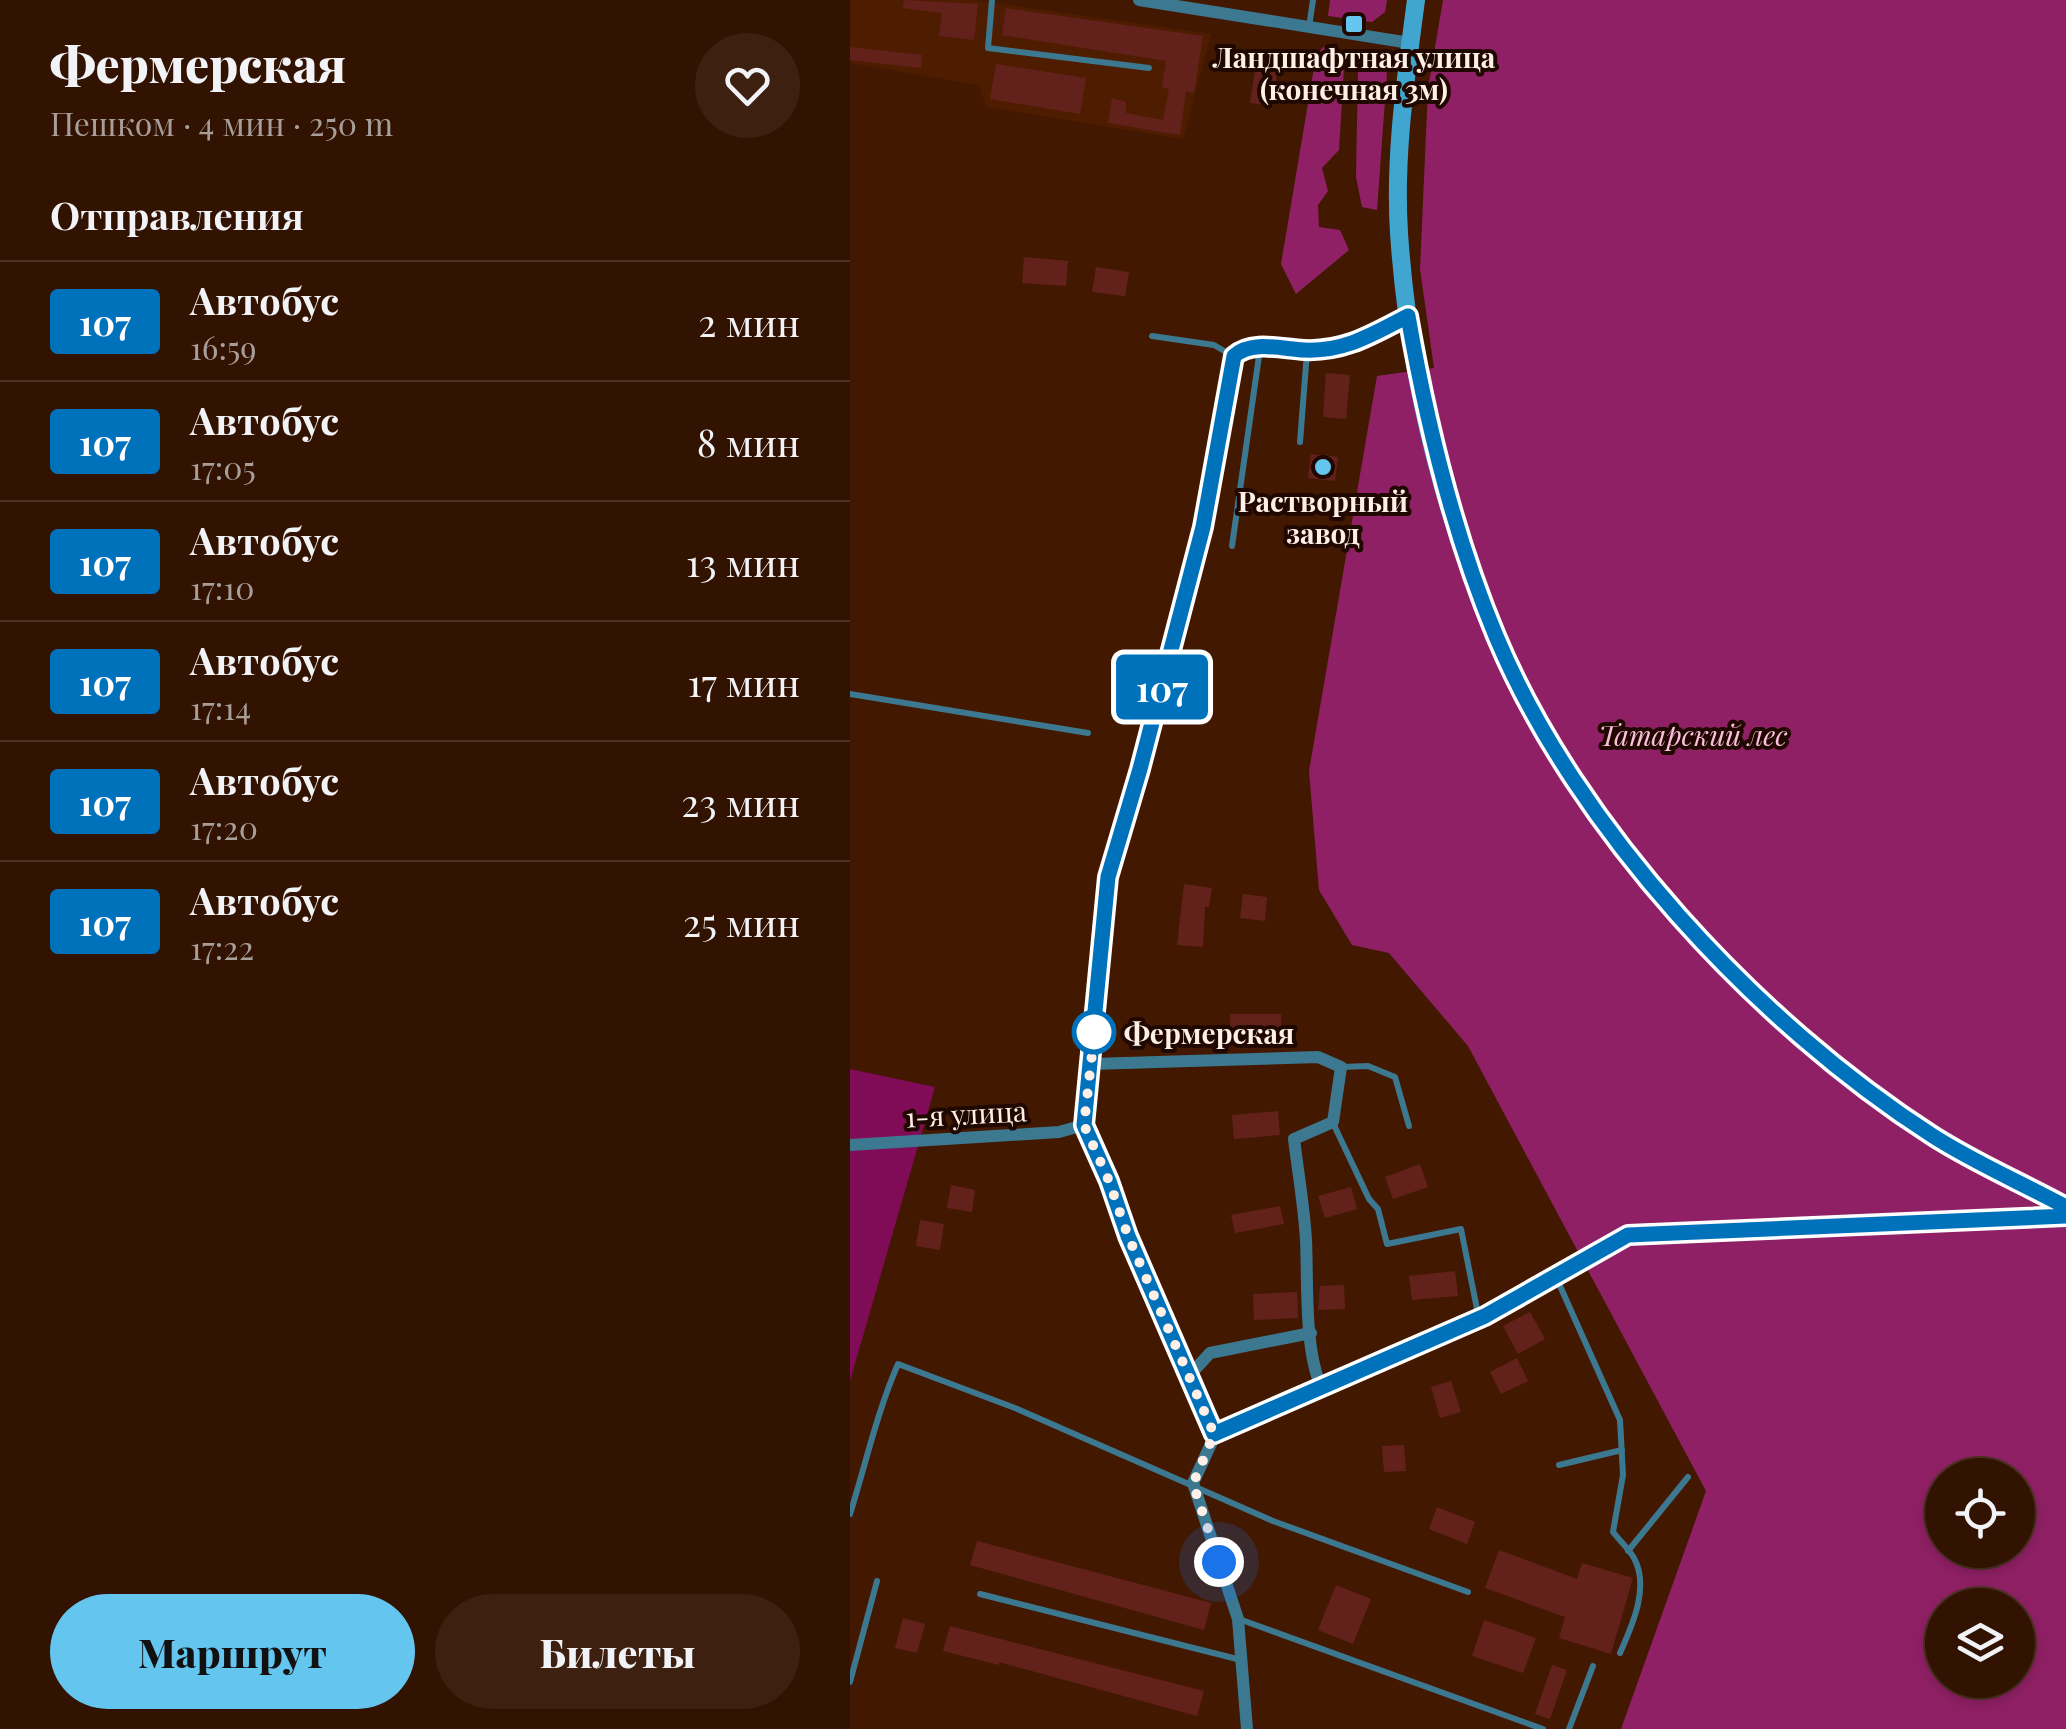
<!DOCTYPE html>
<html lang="ru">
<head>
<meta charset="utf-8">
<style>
  :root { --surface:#321200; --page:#3d200f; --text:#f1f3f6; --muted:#a89e99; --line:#4d3222; --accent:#64c5ee }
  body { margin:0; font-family:"Playfair Display",serif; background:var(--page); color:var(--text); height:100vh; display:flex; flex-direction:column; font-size:38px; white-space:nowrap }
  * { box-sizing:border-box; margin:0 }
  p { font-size:32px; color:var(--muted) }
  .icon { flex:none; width:55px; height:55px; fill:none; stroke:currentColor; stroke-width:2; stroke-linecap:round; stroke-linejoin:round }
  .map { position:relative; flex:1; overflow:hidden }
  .details { display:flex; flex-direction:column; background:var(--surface); width:850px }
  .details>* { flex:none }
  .badge { padding:0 20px; border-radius:8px; font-size:35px; line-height:65px }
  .controls { position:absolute; left:1075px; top:1458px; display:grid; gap:20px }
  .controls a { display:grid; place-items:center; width:110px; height:110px; border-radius:50%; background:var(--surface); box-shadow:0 5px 15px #0003,0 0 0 2px var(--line); font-size:50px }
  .you { position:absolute; width:50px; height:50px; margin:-25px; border:8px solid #fff; border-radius:50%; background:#1a73e8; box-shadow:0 0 0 15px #1a73e833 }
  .map>.badge { position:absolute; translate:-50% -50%; box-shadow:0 0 0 5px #fff }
  h2 { padding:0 50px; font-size:38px; line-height:90px }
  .round { display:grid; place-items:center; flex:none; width:105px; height:105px; border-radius:52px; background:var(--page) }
  .headline { display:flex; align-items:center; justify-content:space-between; height:170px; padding:0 50px }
  h1 { font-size:48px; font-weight:800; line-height:75px }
  .action { display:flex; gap:20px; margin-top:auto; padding:20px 50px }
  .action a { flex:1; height:115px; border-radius:60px; background:var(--accent); color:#111; font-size:40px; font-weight:800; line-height:115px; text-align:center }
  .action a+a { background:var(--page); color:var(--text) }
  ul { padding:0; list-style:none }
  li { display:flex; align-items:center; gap:30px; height:120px; padding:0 50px; border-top:2px solid var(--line) }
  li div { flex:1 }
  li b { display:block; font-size:38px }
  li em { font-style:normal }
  li .badge { min-width:110px; font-weight:700; text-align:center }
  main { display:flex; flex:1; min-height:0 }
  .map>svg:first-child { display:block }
  .built { fill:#4e1d00 }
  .green { fill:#800b57 }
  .forest { fill:#902065; fill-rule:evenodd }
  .building { fill:#63211c }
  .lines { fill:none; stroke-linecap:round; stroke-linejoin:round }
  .lane { stroke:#3d7891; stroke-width:6 }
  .street { stroke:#3d7891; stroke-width:12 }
  .secondary { stroke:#40a6cf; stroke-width:18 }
  .line-casing { stroke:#fff; stroke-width:22 }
  .line { stroke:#0072bc; stroke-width:15 }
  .walk { stroke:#feefe7; stroke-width:10; stroke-dasharray:0 18 }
  .poi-dot { fill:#64c5ee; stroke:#200800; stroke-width:4 }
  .stop-dot { fill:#fff; stroke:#0072bc; stroke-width:5 }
  .labels { text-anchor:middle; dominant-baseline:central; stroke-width:8; stroke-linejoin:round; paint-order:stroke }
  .poi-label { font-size:28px; font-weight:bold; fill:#feefe7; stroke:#200800 }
  .park-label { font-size:28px; font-style:italic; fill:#fabfdc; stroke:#200800 }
  .stop-label { font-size:28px; font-weight:bold; fill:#feefe7; stroke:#200800; text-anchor:start }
  .street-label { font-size:28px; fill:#feefe7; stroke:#200800 }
</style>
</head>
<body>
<main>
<section class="details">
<div class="headline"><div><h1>Фермерская</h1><p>Пешком · 4 мин · 250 m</p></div><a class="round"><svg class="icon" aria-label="heart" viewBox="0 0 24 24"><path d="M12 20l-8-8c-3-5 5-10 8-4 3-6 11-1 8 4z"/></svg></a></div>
<h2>Отправления</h2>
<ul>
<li><span class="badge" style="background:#0072bc;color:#fff">107</span><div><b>Автобус</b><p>16:59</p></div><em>2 мин</em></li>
<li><span class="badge" style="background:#0072bc;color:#fff">107</span><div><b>Автобус</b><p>17:05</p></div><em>8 мин</em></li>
<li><span class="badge" style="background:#0072bc;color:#fff">107</span><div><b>Автобус</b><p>17:10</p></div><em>13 мин</em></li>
<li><span class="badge" style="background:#0072bc;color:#fff">107</span><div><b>Автобус</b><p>17:14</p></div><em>17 мин</em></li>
<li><span class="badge" style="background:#0072bc;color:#fff">107</span><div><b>Автобус</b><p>17:20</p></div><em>23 мин</em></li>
<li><span class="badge" style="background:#0072bc;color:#fff">107</span><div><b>Автобус</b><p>17:22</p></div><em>25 мин</em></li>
</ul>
<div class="action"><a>Маршрут</a><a>Билеты</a></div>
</section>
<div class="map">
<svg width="1216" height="1729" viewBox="0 0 1216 1729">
  <rect width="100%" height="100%" fill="#431800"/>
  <path class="built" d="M0,0H123L361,34L333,139L136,107L129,85L0,63Z"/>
  <path class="green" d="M0,1069L85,1087L0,1381Z"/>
  <g class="forest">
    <path d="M480,0H537L535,12L522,22L478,16Z"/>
    <path d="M593,0H1216V1729H771L856,1491L618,1046L539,953L502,945L469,890L459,771L527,376L584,368L570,269L578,89ZM1092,1475H1168V1550H1092ZM1092,1605H1168V1680H1092Z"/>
    <path d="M473,47L499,53L501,61L494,68L489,150L472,168L478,191L468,205L469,227L490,230L499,250L446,294L431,264L466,56Z"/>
    <path d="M522,61L537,73L527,210L512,207L506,177L508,67Z"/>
  </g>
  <g class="building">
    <path d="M54,0L128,4L124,40L89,36L92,13L53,8Z"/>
    <path d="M156,8L353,36L344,93L336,91L330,135L258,123L262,98L276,102V113L313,120L319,89L312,87L316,61L152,35Z"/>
    <path d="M0,47L72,55L71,68L0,60Z"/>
    <path d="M146,64L236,78L230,114L140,99Z"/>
    <path d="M406,64L428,67L422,106L400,103Z"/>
    <path d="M174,257L218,261L216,286L172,283Z"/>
    <path d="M246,267L279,272L275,296L242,292Z"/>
    <path d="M476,373L500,375L496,419L473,417Z"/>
    <path d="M461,454L488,457L485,481L458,478Z"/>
    <path d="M334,884L362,888L359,907H355L353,947L327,945Z"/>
    <path d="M393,894L417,897L415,921L390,918Z"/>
    <path d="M380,1014H431V1033L381,1034Z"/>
    <path d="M428,1111L430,1135L384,1139L382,1115Z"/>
    <path d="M570,1164L578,1187L543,1199L535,1177Z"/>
    <path d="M101,1185L125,1190L122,1212L97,1208Z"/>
    <path d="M501,1187L507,1209L475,1218L468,1196Z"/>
    <path d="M430,1206L434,1224L385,1233L381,1215Z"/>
    <path d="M70,1220L94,1224L90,1250L66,1246Z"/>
    <path d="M605,1271L608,1296L562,1300L559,1276Z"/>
    <path d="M494,1285L495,1309L468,1310L470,1286Z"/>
    <path d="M447,1292L448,1318L404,1320L403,1294Z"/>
    <path d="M680,1312L695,1339L668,1354L653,1326Z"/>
    <path d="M667,1358L678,1381L651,1394L640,1372Z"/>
    <path d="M601,1381L611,1412L590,1418L581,1387Z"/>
    <path d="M554,1445L556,1471L534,1472L532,1446Z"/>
    <path d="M587,1507L625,1522L617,1544L579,1529Z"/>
    <path d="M127,1541L361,1603L354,1630L120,1565Z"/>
    <path d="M649,1550L727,1579L732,1563L783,1578L761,1654L709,1638L715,1617L635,1588Z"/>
    <path d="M486,1585L521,1599L503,1644L468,1630Z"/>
    <path d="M53,1618L75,1624L67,1653L45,1648Z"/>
    <path d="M634,1620L686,1638L673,1673L622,1656Z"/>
    <path d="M100,1626L354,1691L347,1716L149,1662V1665L93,1651Z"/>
    <path d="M702,1665L717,1670L700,1719L685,1714Z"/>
  </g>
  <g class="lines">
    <g class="lane">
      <path d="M142,0L138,48L299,68"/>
      <path d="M459,27L463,0"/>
      <path d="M302,336L364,345L383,356"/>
      <path d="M450,442L457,352"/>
      <path d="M382,546L410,349"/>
      <path d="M0,694L238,733"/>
      <path d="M492,1067L518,1066L545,1077L559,1126"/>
      <path d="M483,1123L519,1199L528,1209L537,1244L611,1229L629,1319"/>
      <path d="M706,1277L770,1420L773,1475L763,1532C770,1541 779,1549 784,1558C800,1587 782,1626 770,1653"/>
      <path d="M709,1465L772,1450"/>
      <path d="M0,1514C16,1463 27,1412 48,1364L165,1408L423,1521L618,1592"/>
      <path d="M778,1551L838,1477"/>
      <path d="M130,1594L391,1660"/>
      <path d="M389,1619L693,1729"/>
      <path d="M0,1682L27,1581"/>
      <path d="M719,1729L743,1666"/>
    </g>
    <g class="street">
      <path d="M289,0L560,43"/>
      <path d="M242,1064L468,1057L491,1067L483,1122L444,1139C448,1172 454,1206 456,1240C458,1284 454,1350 472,1389"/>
      <path d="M0,1145L209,1132L234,1125"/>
      <path d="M339,1376L360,1353L461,1333"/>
      <path d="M365,1435L635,1316L777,1235L1216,1216"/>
      <path d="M397,1729L388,1619L343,1483L365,1435L277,1236L259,1181L234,1125L258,877L290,769L353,527L384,356C403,341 431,349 454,350C495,353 523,334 558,316"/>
    </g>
    <path class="secondary" d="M566,0C556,77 544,155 549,233C560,397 608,581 690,724C739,809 801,886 869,957C909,998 950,1040 996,1075C1064,1128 1140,1167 1216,1207"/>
  </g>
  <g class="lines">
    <defs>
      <path id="line" d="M1216,1207C1172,1183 1125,1163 1083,1136C908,1024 726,828 646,636C603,533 577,425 558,316C523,334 495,352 454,350C432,349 402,340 384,356L353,527L290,769L258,877L234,1125L259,1181L278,1236L364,1434L635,1316L778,1235L1216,1216"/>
    </defs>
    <use href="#line" class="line-casing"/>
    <use href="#line" class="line"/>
    <path class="walk" d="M244,1032L245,1027L234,1125L259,1181L278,1236L364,1434L343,1484L369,1562"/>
  </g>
  <g class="poi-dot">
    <rect x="494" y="14" width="20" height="20" rx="5"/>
    <circle cx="473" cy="467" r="10"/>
  </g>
  <circle class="stop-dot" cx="244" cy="1032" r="20"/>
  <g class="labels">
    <g class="poi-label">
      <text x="504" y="56">Ландшафтная улица<tspan x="504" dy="32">(конечная 3м)</tspan></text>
      <text x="473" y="500">Растворный<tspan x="473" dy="32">завод</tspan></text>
    </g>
    <g class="park-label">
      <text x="843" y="734">Татарский лес</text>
    </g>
    <g class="stop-label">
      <text x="274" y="1032">Фермерская</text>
    </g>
    <g class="street-label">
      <text transform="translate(116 1113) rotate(-3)">1-я улица</text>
    </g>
  </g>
</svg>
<div class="controls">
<a><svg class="icon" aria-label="locate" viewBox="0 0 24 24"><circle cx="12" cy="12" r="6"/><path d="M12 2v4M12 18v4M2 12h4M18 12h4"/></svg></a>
<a><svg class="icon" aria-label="layers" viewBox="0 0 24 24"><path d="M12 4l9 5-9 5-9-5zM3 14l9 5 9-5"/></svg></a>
</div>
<div class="you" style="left:369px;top:1562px"></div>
<b class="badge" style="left:312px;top:687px;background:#0072bc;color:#fff">107</b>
</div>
</main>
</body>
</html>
